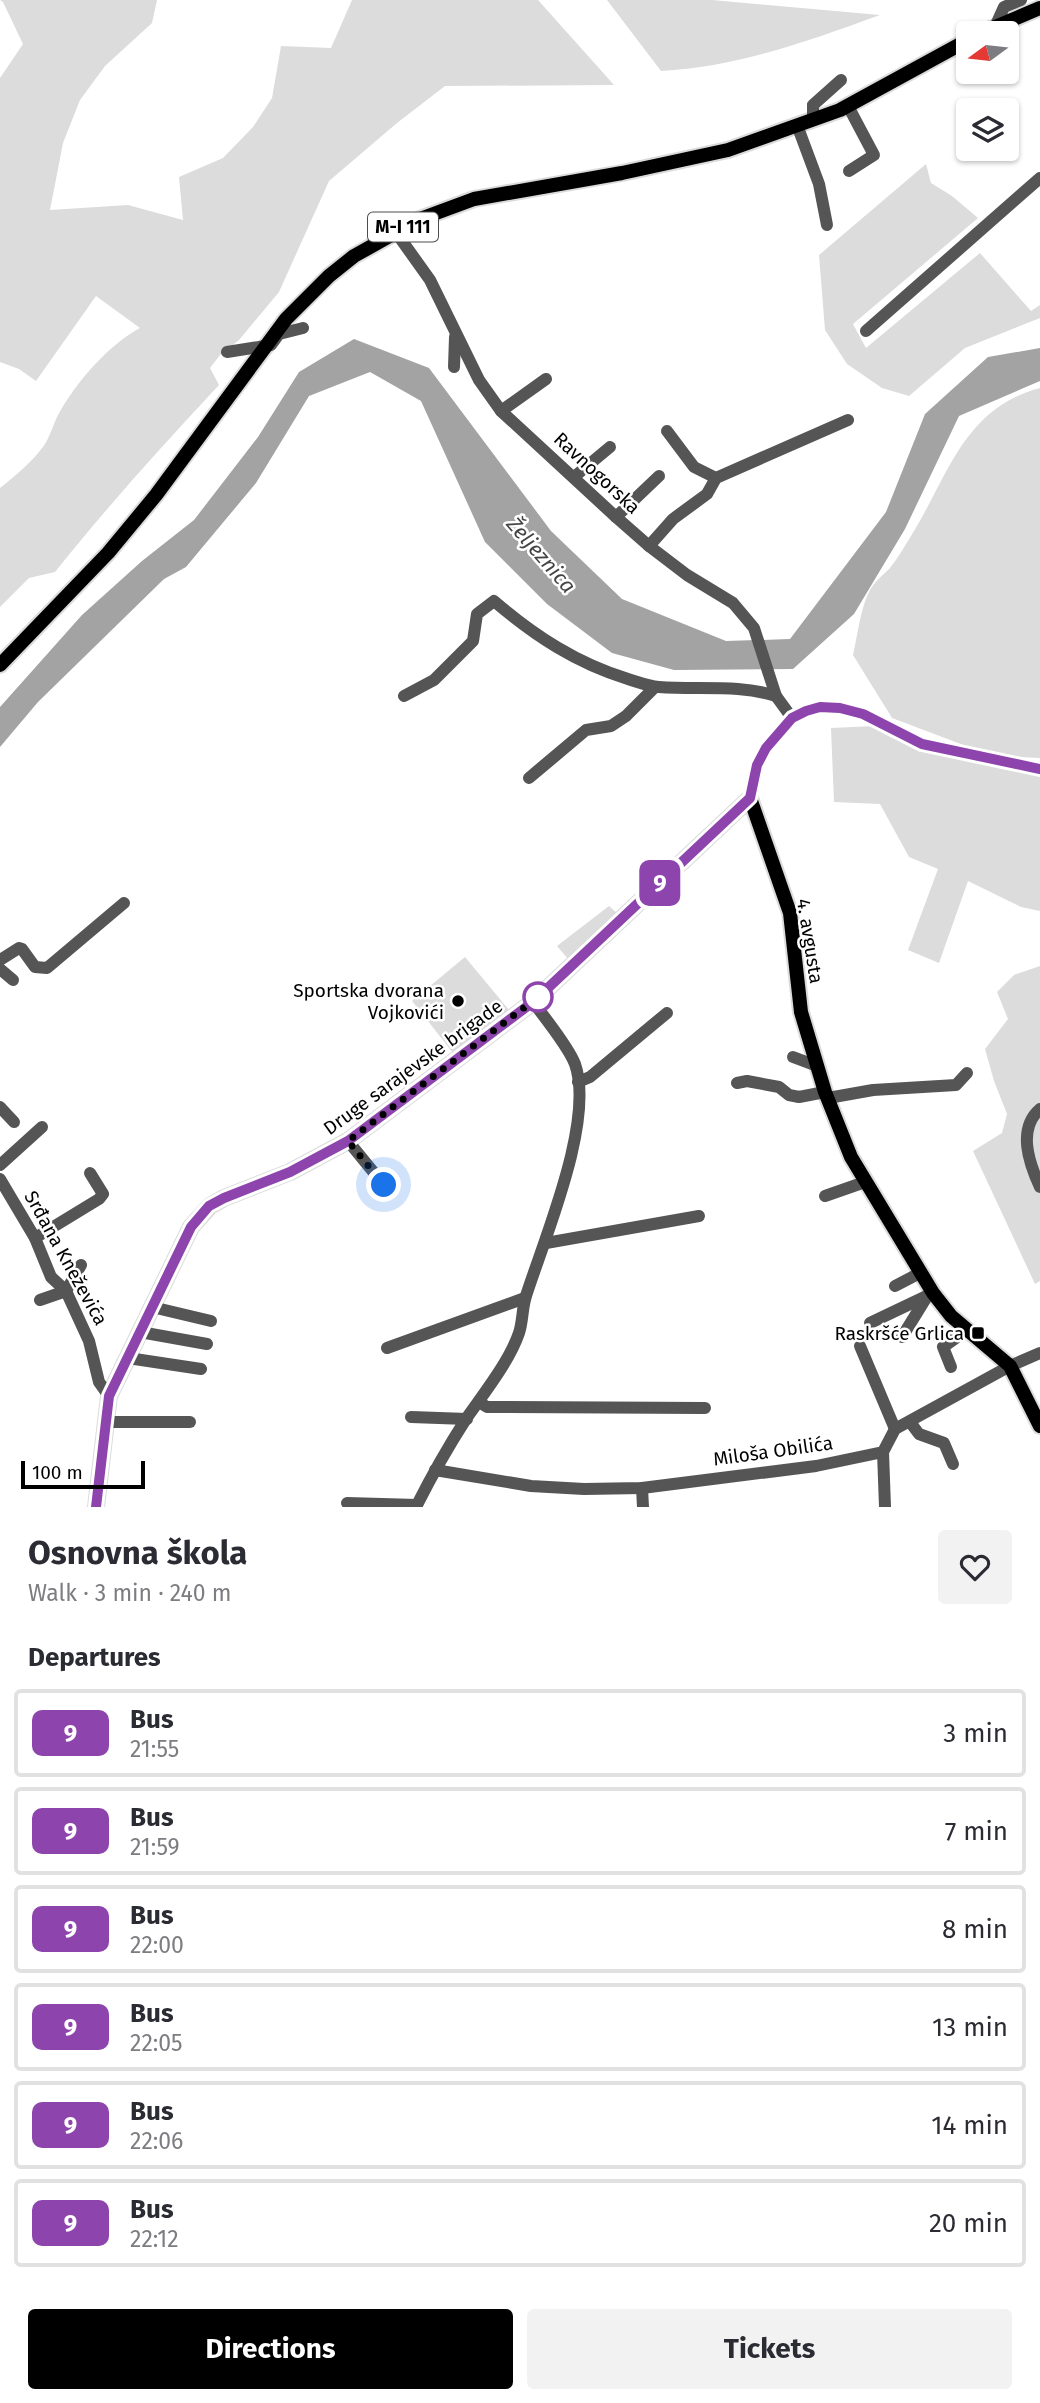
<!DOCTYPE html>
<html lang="en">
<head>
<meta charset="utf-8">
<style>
  :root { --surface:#fff; --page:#f2f2f3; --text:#2b2b33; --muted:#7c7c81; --line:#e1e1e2; --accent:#000 }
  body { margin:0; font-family:"Fira Sans",sans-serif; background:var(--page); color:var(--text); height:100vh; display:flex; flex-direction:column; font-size:26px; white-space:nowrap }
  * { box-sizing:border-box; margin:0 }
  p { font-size:23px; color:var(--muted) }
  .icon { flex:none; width:38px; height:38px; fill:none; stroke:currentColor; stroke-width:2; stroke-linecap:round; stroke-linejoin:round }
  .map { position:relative; height:1507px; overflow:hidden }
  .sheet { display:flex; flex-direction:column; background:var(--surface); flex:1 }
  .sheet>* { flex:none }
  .badge { padding:0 14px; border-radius:10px; font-size:24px; line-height:46px }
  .needle { width:46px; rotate:255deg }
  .tools { position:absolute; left:956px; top:21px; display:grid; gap:14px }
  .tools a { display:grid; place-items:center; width:63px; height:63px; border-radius:7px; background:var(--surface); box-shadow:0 2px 5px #0004; font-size:35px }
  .scale { position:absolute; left:21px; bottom:18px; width:124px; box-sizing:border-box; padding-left:7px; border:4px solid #000; border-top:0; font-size:19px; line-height:24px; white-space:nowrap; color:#000; -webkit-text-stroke:5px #fff; paint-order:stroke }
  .you { position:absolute; width:35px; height:35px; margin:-18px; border:5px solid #fff; border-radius:50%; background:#1a73e8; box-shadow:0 0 0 10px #1a73e833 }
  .map>.badge { position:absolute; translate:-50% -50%; box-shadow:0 0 0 4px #fff }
  h2 { padding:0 28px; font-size:26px; line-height:63px }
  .round { display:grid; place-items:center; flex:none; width:74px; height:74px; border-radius:7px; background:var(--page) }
  .summary { display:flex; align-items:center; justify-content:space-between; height:119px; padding:0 28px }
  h1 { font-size:33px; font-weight:700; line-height:52px }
  .button { display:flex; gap:14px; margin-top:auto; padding:14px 28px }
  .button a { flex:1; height:80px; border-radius:7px; background:var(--accent); color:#fff; font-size:28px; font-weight:700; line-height:80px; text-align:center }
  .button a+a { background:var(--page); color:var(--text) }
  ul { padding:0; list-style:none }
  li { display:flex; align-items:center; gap:21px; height:88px; margin:0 14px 10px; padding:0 14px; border:4px solid var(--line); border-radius:7px }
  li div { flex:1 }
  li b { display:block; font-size:26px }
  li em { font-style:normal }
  li .badge { min-width:77px; font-weight:700; text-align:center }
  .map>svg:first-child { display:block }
  .green { fill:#dcdcdc }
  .water { fill:#a3a3a3 }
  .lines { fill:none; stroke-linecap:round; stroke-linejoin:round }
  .major-casing { stroke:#dbdbdb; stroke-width:18 }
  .minor { stroke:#555; stroke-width:12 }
  .major { stroke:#000; stroke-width:14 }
  .line-casing { stroke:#fff; stroke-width:16 }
  .line { stroke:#8e44ad; stroke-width:10 }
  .walk { stroke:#000; stroke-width:7; stroke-dasharray:0 12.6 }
  .stop-dot { fill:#fff; stroke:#8e44ad; stroke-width:3.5 }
  .poi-dot { fill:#000; stroke:#fff; stroke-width:2.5 }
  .labels { text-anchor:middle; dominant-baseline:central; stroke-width:5; stroke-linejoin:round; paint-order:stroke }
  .shield { fill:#fff; stroke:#4c4c4c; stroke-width:2 }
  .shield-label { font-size:18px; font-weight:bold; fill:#000 }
  .street-label { font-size:19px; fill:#000; stroke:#fff }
  .poi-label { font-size:19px; fill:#000; stroke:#fff; text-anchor:end }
  .water-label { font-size:21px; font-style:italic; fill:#444; stroke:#fff }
</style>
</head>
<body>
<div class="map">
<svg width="1040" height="1507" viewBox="0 0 1040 1507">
  <rect width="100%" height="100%" fill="#fff"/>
  <g class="green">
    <path d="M0,0H157L152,23L105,66L80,100L63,143L50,210L128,205L183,220L179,177L223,158L253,127L272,98L281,46L331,48L352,0H538L614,85L445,86L397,123L329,181L279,292L239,340L220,355L210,368L219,385C162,446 107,507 55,572L29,578L0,607V488C15,476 31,463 43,447C51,436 54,420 62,408C80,378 109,345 140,328L96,296L36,381L19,369L0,362V78L23,44L3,2Z"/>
    <path d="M607,0H712L880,15C808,41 738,67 661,71Z"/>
    <path d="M926,164L931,183L952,196L978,218L853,324L866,348L980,253L1031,311L1040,305V318L965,348L909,396L882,388L847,364L825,330L819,255Z"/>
    <path d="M1040,388V758L1019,757L966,746L892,718L853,655C857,638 861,607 869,592C873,583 883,575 890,568C898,558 904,547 911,536C948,477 963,408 1040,388Z"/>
    <path d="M875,726L1040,773V911L1021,907L968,881L939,963L908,950L938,869L909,857L880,804L834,802L831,728Z"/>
    <path d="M609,906L619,915L569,960L557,946Z"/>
    <path d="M465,957L509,1010L454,1054L412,1001Z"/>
    <path d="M1040,966V1281L1035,1284L973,1151L1002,1133L1007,1114L994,1081L985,1049L1008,1019L997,992L1014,975Z"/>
  </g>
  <path class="water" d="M354,339L429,368L551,531L622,599L726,641L790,639L886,512L925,414L988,357L1040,348V381L959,416L905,529L854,614L793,669L674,670L612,653L547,604L485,542L421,401L370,372L309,396L256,483L186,567L164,579L38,702L0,747V707L82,615L142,561L194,520L258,437L299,372Z"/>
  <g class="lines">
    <defs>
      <g id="major">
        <path d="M981,33L1040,8"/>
        <path d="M0,665L108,553L156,495L286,319L329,276L354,256L420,219L474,199L622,173L728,150L840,110L968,40"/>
        <path d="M96,1507L109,1396L191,1227L210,1206L224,1198L290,1172L348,1141L533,1002L750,798L790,913L801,1012L825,1092L851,1157L933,1293L951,1316L1010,1366L1040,1426"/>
      </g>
    </defs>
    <use href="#major" class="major-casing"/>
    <g class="minor">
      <path d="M995,27L1004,7L1021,0"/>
      <path d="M848,106L874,155L849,171"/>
      <path d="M813,119V105L841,80"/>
      <path d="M797,125L819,184L827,225"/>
      <path d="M395,231L430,280L479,380L501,411L616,517L649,546L687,575L733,603L754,628L776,696L792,718"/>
      <path d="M866,331L1040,178"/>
      <path d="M227,352L271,345L279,334L303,328"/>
      <path d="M454,367L455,337"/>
      <path d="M501,411L546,379"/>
      <path d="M667,431L694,467L716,478"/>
      <path d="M574,477L610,447"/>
      <path d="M616,517L659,476"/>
      <path d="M649,546L673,519L707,494L716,478L848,420"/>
      <path d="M404,696L434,680L473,641L477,614L494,601C535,636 576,663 628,679C638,682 648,686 659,687C698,690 739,684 776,696"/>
      <path d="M529,778L586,730L611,726L626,716L655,687"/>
      <path d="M750,798L757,765L766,748L792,718L806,711L820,707L840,708L863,714L922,744L1040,769"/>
      <path d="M0,960L19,948L22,949L35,967L47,968L124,903"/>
      <path d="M0,969L13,980"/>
      <path d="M793,1057L817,1066"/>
      <path d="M578,1082L590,1077L667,1013"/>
      <path d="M737,1083L747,1081L779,1087L789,1095L799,1097L825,1092"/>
      <path d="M828,1098L873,1090L956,1085L967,1073"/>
      <path d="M0,1107L14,1122"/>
      <path d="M1040,1109C1017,1129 1029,1163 1040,1187"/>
      <path d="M348,1141L384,1185"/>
      <path d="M0,1165L42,1127"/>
      <path d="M0,1179L35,1238L51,1277L66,1291L89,1341L99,1382L109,1396"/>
      <path d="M825,1196L865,1182"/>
      <path d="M35,1238L99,1199L103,1194L90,1173"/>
      <path d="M546,1243L699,1216"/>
      <path d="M895,1286L920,1273"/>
      <path d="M40,1300L66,1291L81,1265"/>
      <path d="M152,1307L211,1321"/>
      <path d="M870,1323L933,1293"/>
      <path d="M140,1332L207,1344"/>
      <path d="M902,1337L926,1298"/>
      <path d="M860,1346L895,1429"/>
      <path d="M387,1348L525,1298"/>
      <path d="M128,1358L201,1369"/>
      <path d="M951,1367L943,1347L967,1330"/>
      <path d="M479,1402L487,1407L705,1408"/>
      <path d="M411,1417L467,1419"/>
      <path d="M106,1422H190"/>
      <path d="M910,1422L919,1434L944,1443L953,1464"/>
      <path d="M883,1452L885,1507"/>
      <path d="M435,1470L531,1486L584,1489L642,1488L816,1466L883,1452L895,1429L1010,1366L1040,1353"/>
      <path d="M642,1488L643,1507"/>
      <path d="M347,1503L417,1505"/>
      <path d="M416,1507C431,1477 448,1447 466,1419C484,1393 509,1362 519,1333C523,1321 522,1308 526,1296C544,1239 595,1121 575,1064C568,1046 545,1018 533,1002"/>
    </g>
    <use href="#major" class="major"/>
  </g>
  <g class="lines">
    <defs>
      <path id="line" d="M96,1507L109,1396L191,1227L209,1206L224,1198L290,1172L348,1141L533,1002L750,798L757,765L766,748L792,718L806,711L820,707L840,708L863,714L922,744L1040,769"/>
    </defs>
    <use href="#line" class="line-casing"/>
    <use href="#line" class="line"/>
    <path class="walk" d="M384,1185L348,1141L538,997"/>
  </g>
  <circle class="stop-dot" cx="538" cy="997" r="14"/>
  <g class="poi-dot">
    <circle cx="458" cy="1001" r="7"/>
    <rect x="971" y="1326" width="14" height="14" rx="3.5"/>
  </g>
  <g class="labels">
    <rect class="shield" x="368" y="212.5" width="70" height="29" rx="5"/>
    <g class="shield-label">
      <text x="403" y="227">M-I 111</text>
    </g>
    <g class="street-label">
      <text transform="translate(597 473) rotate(43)">Ravnogorska</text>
      <text transform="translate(810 941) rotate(81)">4. avgusta</text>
      <text transform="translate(413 1067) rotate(-36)">Druge sarajevske brigade</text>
      <text transform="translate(66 1258) rotate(61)">Srđana Kneževića</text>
      <text transform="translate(773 1451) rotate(-8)">Miloša Obilića</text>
    </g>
    <g class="poi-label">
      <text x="444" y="990">Sportska dvorana<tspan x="444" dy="22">Vojkovići</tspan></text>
      <text x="964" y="1333">Raskršće Grlica</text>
    </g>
    <g class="water-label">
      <text transform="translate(541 555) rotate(49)">Željeznica</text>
    </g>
  </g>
</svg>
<div class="tools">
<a><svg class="needle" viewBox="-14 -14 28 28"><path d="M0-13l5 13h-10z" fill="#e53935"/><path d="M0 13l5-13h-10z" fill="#7c7c81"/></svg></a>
<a><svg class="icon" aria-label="layers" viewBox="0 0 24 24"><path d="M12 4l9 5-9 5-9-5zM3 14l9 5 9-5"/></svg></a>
</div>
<div class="scale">100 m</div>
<div class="you" style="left:384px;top:1185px"></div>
<b class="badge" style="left:660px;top:883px;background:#8e44ad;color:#fff">9</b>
</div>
<section class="sheet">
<div class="summary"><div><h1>Osnovna škola</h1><p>Walk · 3 min · 240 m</p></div><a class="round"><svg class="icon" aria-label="heart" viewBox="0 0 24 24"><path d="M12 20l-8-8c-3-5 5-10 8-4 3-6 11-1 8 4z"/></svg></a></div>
<h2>Departures</h2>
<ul>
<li><span class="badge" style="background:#8e44ad;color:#fff">9</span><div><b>Bus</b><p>21:55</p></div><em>3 min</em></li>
<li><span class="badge" style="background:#8e44ad;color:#fff">9</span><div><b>Bus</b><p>21:59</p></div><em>7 min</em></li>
<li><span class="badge" style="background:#8e44ad;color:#fff">9</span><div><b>Bus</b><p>22:00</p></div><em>8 min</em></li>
<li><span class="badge" style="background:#8e44ad;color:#fff">9</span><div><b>Bus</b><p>22:05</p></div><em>13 min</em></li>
<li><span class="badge" style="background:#8e44ad;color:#fff">9</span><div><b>Bus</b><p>22:06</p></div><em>14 min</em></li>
<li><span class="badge" style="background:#8e44ad;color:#fff">9</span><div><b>Bus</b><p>22:12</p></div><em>20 min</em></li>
</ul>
<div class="button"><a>Directions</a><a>Tickets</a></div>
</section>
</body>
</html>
